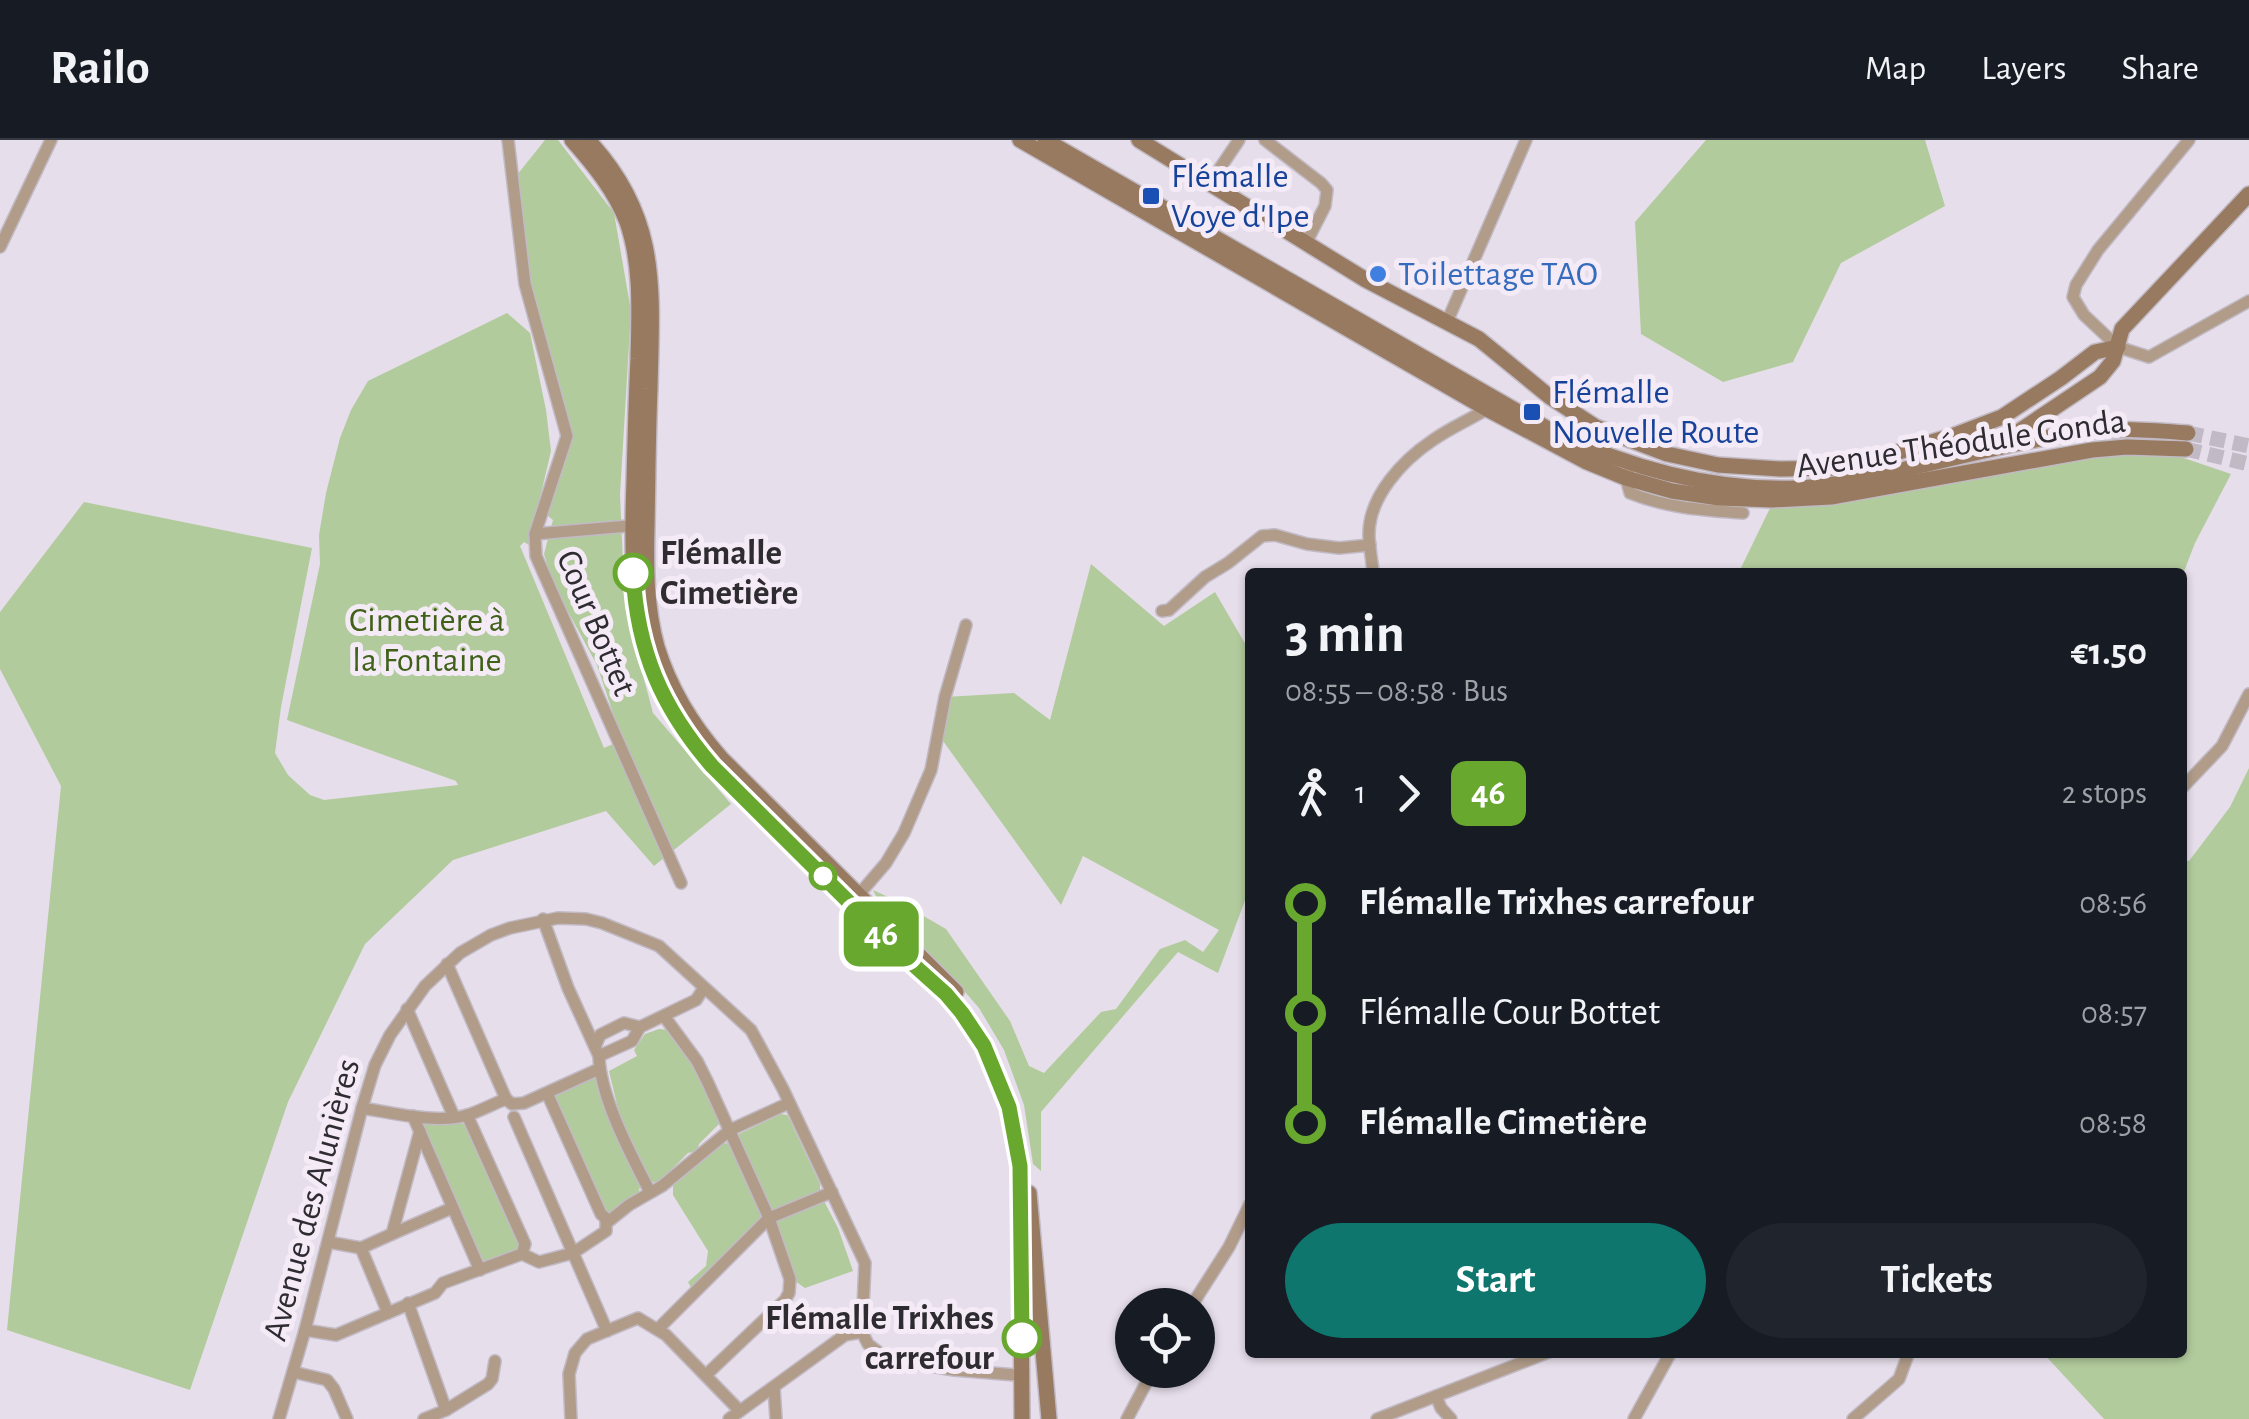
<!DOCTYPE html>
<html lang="en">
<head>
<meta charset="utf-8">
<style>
  :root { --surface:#171b24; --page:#20242c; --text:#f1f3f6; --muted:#9ea1a6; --line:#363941; --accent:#0f766e }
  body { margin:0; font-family:"Alegreya Sans",sans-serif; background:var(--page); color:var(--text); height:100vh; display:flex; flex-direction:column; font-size:38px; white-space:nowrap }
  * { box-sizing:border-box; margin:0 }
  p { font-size:32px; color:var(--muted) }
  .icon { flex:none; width:55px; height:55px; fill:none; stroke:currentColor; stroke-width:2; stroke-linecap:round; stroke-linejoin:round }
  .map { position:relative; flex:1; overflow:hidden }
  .side { position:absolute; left:1245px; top:428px; width:942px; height:790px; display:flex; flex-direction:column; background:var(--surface); border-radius:10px; box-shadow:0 2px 8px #0004 }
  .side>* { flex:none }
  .badge { padding:0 20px; border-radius:15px; font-size:35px; line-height:65px }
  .buttons { position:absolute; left:1115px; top:1148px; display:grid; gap:20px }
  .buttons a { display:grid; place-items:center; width:100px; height:100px; border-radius:50%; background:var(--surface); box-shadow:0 2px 8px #0004; font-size:50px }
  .map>.badge { position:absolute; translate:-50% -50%; box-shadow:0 0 0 5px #fff }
  .legs { display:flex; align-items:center; gap:15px; height:110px; padding:0 40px; font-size:32px }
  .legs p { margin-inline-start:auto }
  .head { display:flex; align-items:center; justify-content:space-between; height:170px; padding:0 40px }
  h1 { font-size:55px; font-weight:700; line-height:75px }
  .primary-button { display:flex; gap:20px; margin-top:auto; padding:20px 40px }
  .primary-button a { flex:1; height:115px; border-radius:60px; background:var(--accent); color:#fff; font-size:40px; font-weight:700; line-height:115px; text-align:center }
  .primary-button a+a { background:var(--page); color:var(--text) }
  ul { padding:0 40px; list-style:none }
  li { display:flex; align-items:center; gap:35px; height:110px; font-size:38px }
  li i { display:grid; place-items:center; width:15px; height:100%; margin:0 12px; background:currentColor }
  li i::after { content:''; width:25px; height:25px; margin:-12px; border:8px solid; border-radius:50%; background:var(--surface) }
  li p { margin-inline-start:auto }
  li:first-child i { background:linear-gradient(#0000 50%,currentColor 0) }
  li:last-child i { background:linear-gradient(currentColor 50%,#0000 0) }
  header { display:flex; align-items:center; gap:60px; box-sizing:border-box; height:140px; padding:0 50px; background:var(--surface); border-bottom:2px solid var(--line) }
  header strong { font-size:48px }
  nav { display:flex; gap:55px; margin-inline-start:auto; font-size:35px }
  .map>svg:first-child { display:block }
  .green { fill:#b2cb9d }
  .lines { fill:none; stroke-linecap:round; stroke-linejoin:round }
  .secondary-tunnel { stroke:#c1bac5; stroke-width:15; stroke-dasharray:15 8; stroke-linecap:butt }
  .street-casing { stroke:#c1bac5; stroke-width:14 }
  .secondary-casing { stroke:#c1bac5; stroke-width:18 }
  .street { stroke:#b19c8a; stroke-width:11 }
  .secondary { stroke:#987a60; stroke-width:15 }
  .line-1-casing { stroke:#fff; stroke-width:22 }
  .line-1 { stroke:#69a82f; stroke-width:15 }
  .transit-dot { fill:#1a4fb4; stroke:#f4ebf7; stroke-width:4 }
  .shop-dot { fill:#3f7fe0; stroke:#f4ebf7; stroke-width:4 }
  .stop-1-dot { fill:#fff; stroke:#69a82f; stroke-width:5 }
  .labels { text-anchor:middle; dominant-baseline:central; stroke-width:10; stroke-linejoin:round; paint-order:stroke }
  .transit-label { font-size:35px; fill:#164399; stroke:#f4ebf7; text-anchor:start }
  .shop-label { font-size:35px; fill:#366cbe; stroke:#f4ebf7; text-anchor:start }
  .street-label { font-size:35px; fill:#2f2c31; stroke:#f4ebf7 }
  .stop-label { font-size:35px; font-weight:bold; fill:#2f2c31; stroke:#f4ebf7; text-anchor:start }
  .park-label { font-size:35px; fill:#3f6118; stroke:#f4ebf7 }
</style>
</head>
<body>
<header>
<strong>Railo</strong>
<nav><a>Map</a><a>Layers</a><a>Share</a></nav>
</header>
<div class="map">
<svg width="2249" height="1279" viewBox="0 0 2249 1279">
  <rect width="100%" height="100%" fill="#e6deea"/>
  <g class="green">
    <path d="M545,0H558L614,73L631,171L620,355L625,468L653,573L731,664L654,726L606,671L453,720L365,804L288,962L190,1250L7,1190L61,646L0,529V472L84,362L312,408L281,567L275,613L288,635L310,655L324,660L458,645L456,641L287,580L320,424L319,395L326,353L340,298L351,270L368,241L507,173L530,193L546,270L551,311L529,405L524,402L520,406L604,608L622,600L597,525L553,444L544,414L553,380L547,375L567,296L525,144L513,40Z"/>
    <path d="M1706,0H1925L1945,66L1841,123L1793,222L1723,242L1641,194L1635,82Z"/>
    <path d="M2110,312L2175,315L2231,334L2195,403L2183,434L1739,432L1771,366Z"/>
    <path d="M1091,424L1164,486L1215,452L1250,512V747L1218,833L1178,812L1041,972V1031L1033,1024L1024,965L1004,910L979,868L945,829L883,770L873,750L901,763L946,789L1010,881L1029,926L1044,933L1101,872L1116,869L1160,809L1185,800L1203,812L1219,790L1083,716L1061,765L938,594L945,557L1014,553L1050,580Z"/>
    <path d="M2249,628V1279H2104L2043,1213L2182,1212L2183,720L2189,721L2230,667Z"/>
    <path d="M659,889L670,890L695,926L721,982L699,1004L697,1011L688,1013L659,1042H652L645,1037L620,977L609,931L637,916L634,910L645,894Z"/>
    <path d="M598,935L641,1043L638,1054L611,1074L603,1068L554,956L557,952Z"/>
    <path d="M781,974L787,975L789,978L820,1044V1051L771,1071L737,995Z"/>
    <path d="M459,981L469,988L521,1104L516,1110L485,1122L481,1120L422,984L424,982Z"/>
    <path d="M727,1003L731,1004L763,1076L693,1151L688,1142L706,1126L708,1111L673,1055V1045L720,1005Z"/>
    <path d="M824,1061L838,1088L853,1131L805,1148L795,1141L776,1083L777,1080Z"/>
  </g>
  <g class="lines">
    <g class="secondary-tunnel">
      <path d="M2188,293L2249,306"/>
      <path d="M2186,309L2249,324"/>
    </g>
    <defs>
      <g id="street">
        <path d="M508,0L525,144L567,296L535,394L536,416L681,743"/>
        <path d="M1265,0L1321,43L1327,50L1325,66L1306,103"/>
        <path d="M2189,0L2098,110L2076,145L2073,157L2084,175L2118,207L2149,217L2249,161"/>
        <path d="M1210,43L1239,0"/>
        <path d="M0,107L51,0"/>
        <path d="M1447,182L1526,0"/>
        <path d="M1628,333L1626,338L1630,353C1667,368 1704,370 1743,373"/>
        <path d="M535,394L640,385"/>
        <path d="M1373,432C1372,420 1369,406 1369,394C1369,356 1403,320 1433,300C1450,288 1469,280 1487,269L1490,263"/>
        <path d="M1162,471L1169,470L1205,437L1228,423L1262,396L1275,395L1307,404L1339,408L1370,405"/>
        <path d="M2182,648L2222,606L2249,554"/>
        <path d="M855,759L886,723L904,693L931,630L945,557L966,485"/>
        <path d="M543,779L568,848L599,916"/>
        <path d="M447,824L506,959"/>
        <path d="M407,869L454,977"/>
        <path d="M664,876L697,921L708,943L769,1078L790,1139L789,1153L785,1160L706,1235"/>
        <path d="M595,907L600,895L624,883L640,887"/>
        <path d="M547,953L601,1074L609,1081L629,1065L662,1046L730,990L789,963"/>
        <path d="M506,959L512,964L524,963L599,929"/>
        <path d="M362,968C393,973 437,984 468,975C480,971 493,964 506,959"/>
        <path d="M413,976L480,1130"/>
        <path d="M514,977L607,1191"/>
        <path d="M650,1052C631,1015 600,957 599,916L632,901L640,887L696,860L704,848"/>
        <path d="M392,1094L452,1068"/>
        <path d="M328,1102L361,1108L392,1094L420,991"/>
        <path d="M361,1108L388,1173"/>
        <path d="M522,1114L539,1122L573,1113L606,1091V1080"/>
        <path d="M408,1163L446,1270"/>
        <path d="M1192,1165L1229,1107L1250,1064"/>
        <path d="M658,1189L769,1078L832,1052"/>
        <path d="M305,1190L336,1195L435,1153L443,1143L522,1114L525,1104L467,975"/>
        <path d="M293,1232L327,1240L334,1249L347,1279"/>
        <path d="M774,1247L776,1279"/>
        <path d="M1436,1256L1441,1268L1451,1279"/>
        <path d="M279,1279L305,1190L362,968L375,925L390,895L425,846L460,813L491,795L510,788L558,778L586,779L602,783L659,806L751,890L783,949L865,1123L862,1192L868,1204L886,1218L954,1230L1016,1235"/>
        <path d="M424,1279L446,1270L488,1244L492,1239L495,1221"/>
        <path d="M571,1279L569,1234L575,1213L587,1199L638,1178L666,1195L740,1271"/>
        <path d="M729,1279L845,1195L862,1192"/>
        <path d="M1127,1279L1153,1230"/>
        <path d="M1377,1279L1549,1212"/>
        <path d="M1634,1279L1671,1212"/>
        <path d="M1853,1279L1899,1239L1909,1212"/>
      </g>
      <g id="secondary">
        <path d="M572,0C594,25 615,51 627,82C642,125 639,174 638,219C636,259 635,300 634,341C631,420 630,501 671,572C682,591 697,609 712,626L897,810L946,855L962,873L984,906L1009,967L1020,1026L1022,1279"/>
        <path d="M588,0C661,78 652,150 650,249C648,295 648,340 647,386C646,427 646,467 657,507C670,549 692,585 721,618L956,852"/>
        <path d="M1020,0L1487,269L1587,322L1626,338L1672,351L1719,358L1772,360L1831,357L2092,310L2127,307L2186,309"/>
        <path d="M1045,0L1555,293C1632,329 1712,351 1798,348C1828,347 1859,339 1888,333C1950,320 2012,302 2074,293C2112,287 2151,290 2188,293"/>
        <path d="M1139,0L1366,140L1479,199L1550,257L1596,287L1667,314L1718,325L1781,329L1832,328L1865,322L1955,295L2002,277L2061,238L2095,212L2118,207"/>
        <path d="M2001,307L2015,294L2100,237L2113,221L2122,189L2249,54"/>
        <path d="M1029,1053L1049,1279"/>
      </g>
    </defs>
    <use href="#street" class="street-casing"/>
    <use href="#secondary" class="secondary-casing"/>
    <use href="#street" class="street"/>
    <use href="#secondary" class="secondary"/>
  </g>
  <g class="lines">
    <defs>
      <path id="line-1" d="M633,433C637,511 662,568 712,626L897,810L946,854L962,873L984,906L1009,967L1020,1026L1022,1198"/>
    </defs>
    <use href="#line-1" class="line-1-casing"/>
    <use href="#line-1" class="line-1"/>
  </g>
  <g class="transit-dot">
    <rect x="1141" y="46" width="20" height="20" rx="5"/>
    <rect x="1522" y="262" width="20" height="20" rx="5"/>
  </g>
  <circle class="shop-dot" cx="1378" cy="134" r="10"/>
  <g class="stop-1-dot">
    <circle cx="633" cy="433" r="18"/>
    <circle cx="823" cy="736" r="12"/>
    <circle cx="1022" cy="1198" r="18"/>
  </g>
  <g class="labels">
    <g class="transit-label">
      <text x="1171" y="36">Flémalle<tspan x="1171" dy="40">Voye d'Ipe</tspan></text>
      <text x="1552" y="252">Flémalle<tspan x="1552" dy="40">Nouvelle Route</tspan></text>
    </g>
    <g class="shop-label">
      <text x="1398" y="134">Toilettage TAO</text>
    </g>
    <g class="street-label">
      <text transform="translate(1961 304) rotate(-8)">Avenue Théodule Gonda</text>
      <text transform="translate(596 483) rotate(67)">Cour Bottet</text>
      <text transform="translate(312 1060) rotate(-75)">Avenue des Alunières</text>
    </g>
    <g class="stop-label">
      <text x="660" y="413">Flémalle<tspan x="660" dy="40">Cimetière</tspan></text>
      <text x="994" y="1178" text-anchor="end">Flémalle Trixhes<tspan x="994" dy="40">carrefour</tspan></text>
    </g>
    <g class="park-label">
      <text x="427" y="480">Cimetière à<tspan x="427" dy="40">la Fontaine</tspan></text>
    </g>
  </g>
</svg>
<div class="buttons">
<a><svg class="icon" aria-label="locate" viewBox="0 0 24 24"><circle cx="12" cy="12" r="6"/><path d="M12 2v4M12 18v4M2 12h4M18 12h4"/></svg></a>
</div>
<b class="badge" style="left:881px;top:794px;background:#69a82f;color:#fff">46</b>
<section class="side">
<div class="head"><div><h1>3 min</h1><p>08:55 – 08:58 · Bus</p></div><b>€1.50</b></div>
<div class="legs"><svg class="icon" aria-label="walk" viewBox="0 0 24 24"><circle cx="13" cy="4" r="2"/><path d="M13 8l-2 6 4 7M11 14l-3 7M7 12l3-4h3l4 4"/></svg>1<svg class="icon" aria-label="forward" viewBox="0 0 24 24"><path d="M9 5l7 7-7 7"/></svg><b class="badge" style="background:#69a82f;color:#fff">46</b><p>2 stops</p></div>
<ul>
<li><i style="color:#69a82f"></i><b>Flémalle Trixhes carrefour</b><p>08:56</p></li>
<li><i style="color:#69a82f"></i><span>Flémalle Cour Bottet</span><p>08:57</p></li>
<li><i style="color:#69a82f"></i><b>Flémalle Cimetière</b><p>08:58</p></li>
</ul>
<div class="primary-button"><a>Start</a><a>Tickets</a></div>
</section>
</div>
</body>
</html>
